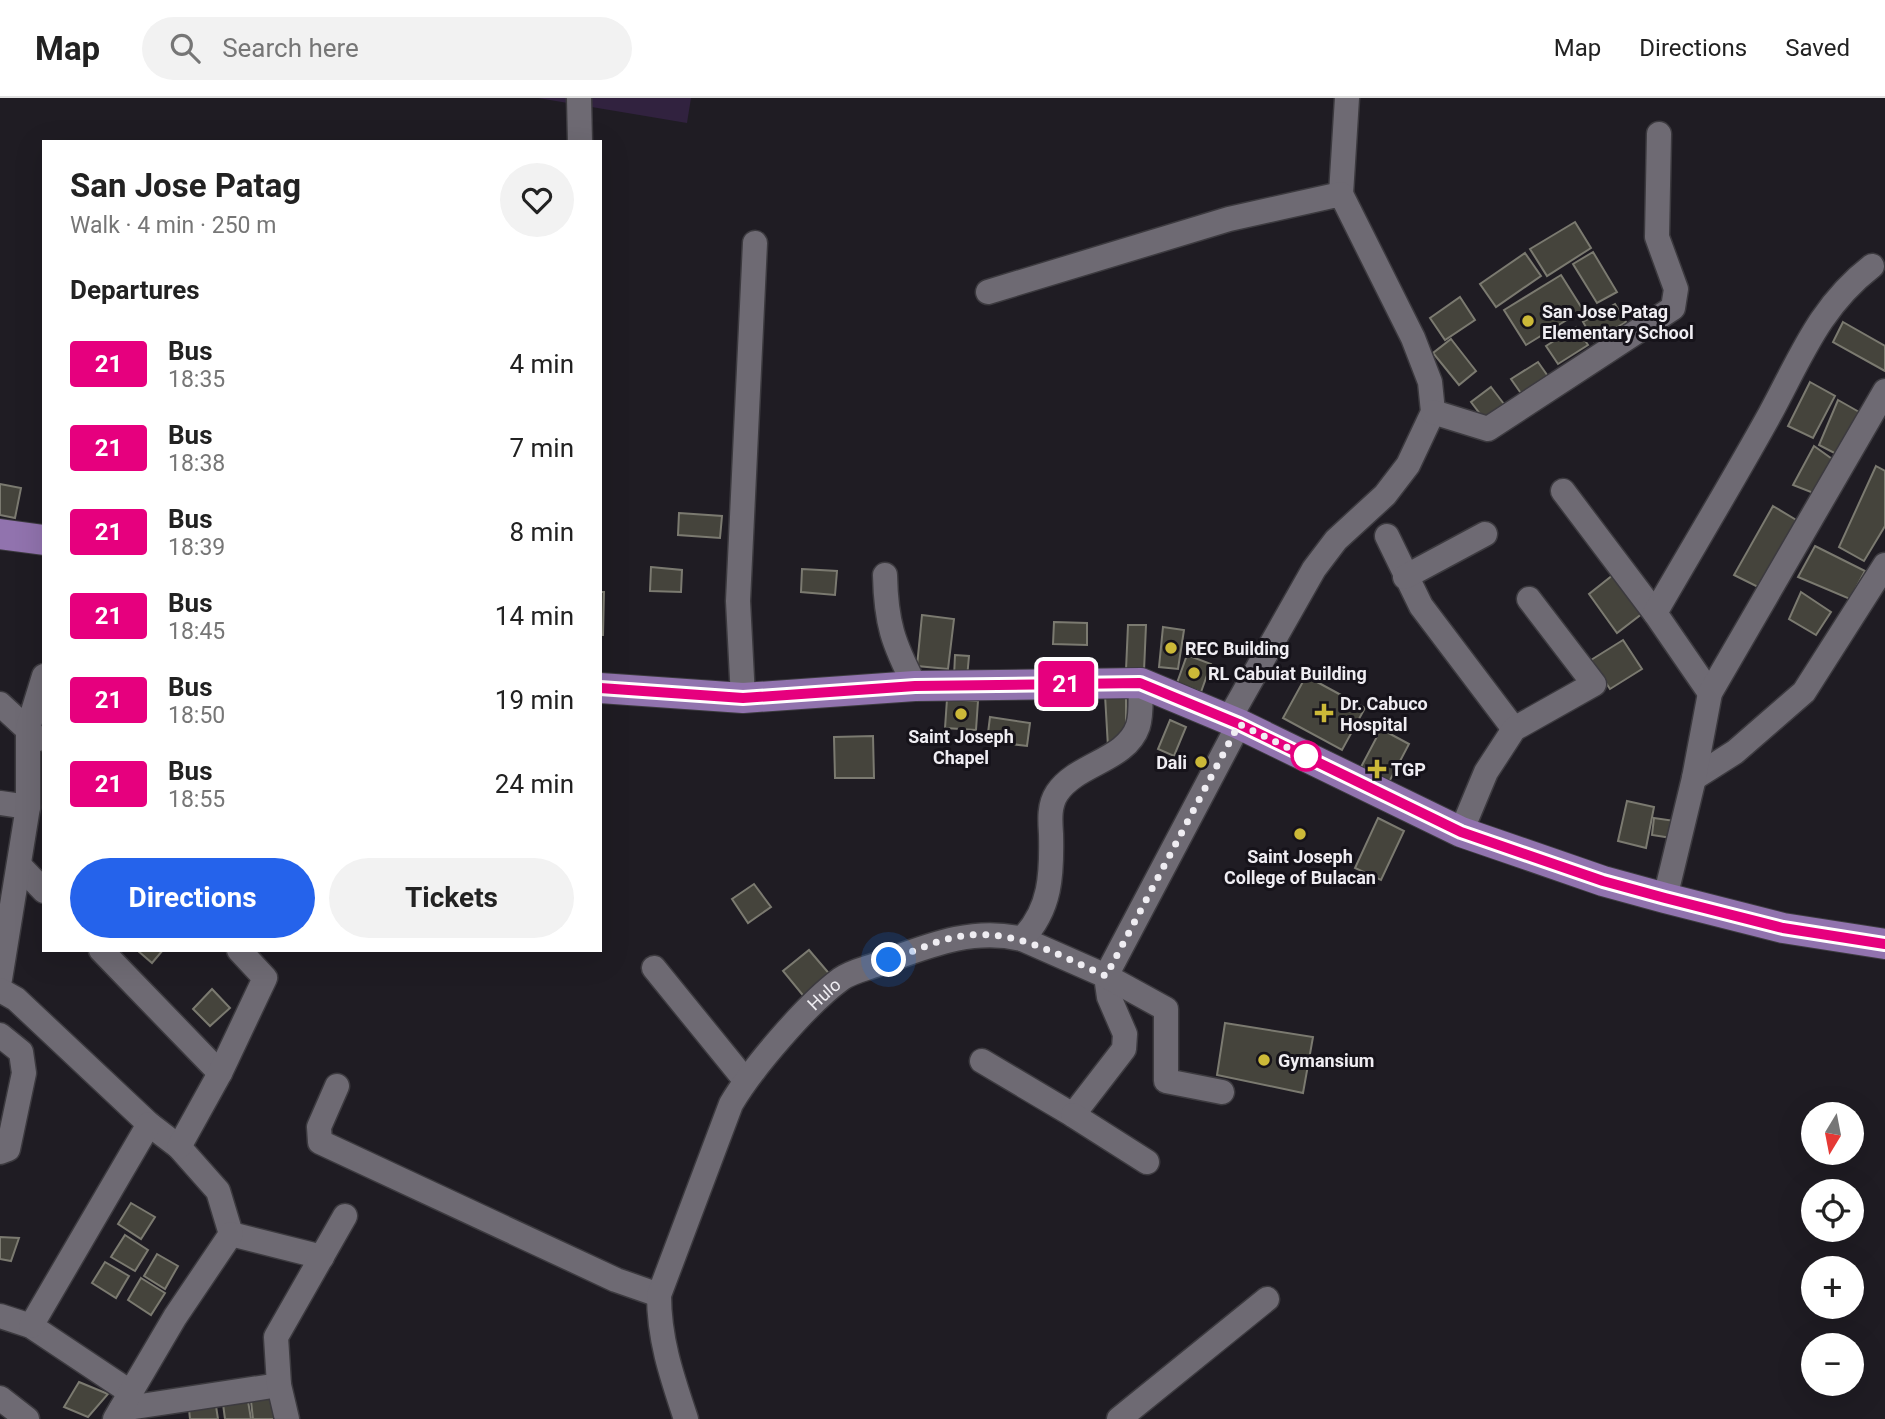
<!DOCTYPE html>
<html lang="en">
<head>
<meta charset="utf-8">
<style>
  :root { --surface:#fff; --page:#f2f2f2; --text:#222; --muted:#767676; --line:#e0e0e0; --accent:#2563eb }
  body { margin:0; font-family:Roboto,sans-serif; background:var(--page); color:var(--text); height:100vh; display:flex; flex-direction:column; font-size:26px; white-space:nowrap }
  * { box-sizing:border-box; margin:0 }
  p { font-size:23px; color:var(--muted) }
  .icon { flex:none; width:38px; height:38px; fill:none; stroke:currentColor; stroke-width:2; stroke-linecap:round; stroke-linejoin:round }
  .map { position:relative; flex:1; overflow:hidden }
  .sheet { position:absolute; left:42px; top:42px; width:560px; height:812px; display:flex; flex-direction:column; background:var(--surface); border-radius:0px; box-shadow:0 7px 28px #0002 }
  .sheet>* { flex:none }
  .badge { padding:0 14px; border-radius:5px; font-size:24px; line-height:46px }
  .needle { width:46px; rotate:190deg }
  .tools { position:absolute; left:1801px; top:1004px; display:grid; gap:14px }
  .tools a { display:grid; place-items:center; width:63px; height:63px; border-radius:50%; background:var(--surface); box-shadow:0 7px 28px #0002; font-size:35px }
  .you { position:absolute; width:35px; height:35px; margin:-18px; border:5px solid #fff; border-radius:50%; background:#1a73e8; box-shadow:0 0 0 10px #1a73e833 }
  .map>.badge { position:absolute; translate:-50% -50%; box-shadow:0 0 0 4px #fff }
  h2 { padding:0 28px; font-size:26px; line-height:63px }
  .round { display:grid; place-items:center; flex:none; width:74px; height:74px; border-radius:37px; background:var(--page) }
  .overview { display:flex; align-items:center; justify-content:space-between; height:119px; padding:0 28px }
  h1 { font-size:33px; font-weight:700; line-height:52px }
  .button { display:flex; gap:14px; margin-top:auto; padding:14px 28px }
  .button a { flex:1; height:80px; border-radius:42px; background:var(--accent); color:#fff; font-size:28px; font-weight:700; line-height:80px; text-align:center }
  .button a+a { background:var(--page); color:var(--text) }
  ul { padding:0; list-style:none }
  li { display:flex; align-items:center; gap:21px; height:84px; padding:0 28px }
  li div { flex:1 }
  li b { display:block; font-size:26px }
  li em { font-style:normal }
  li .badge { min-width:77px; font-weight:700; text-align:center }
  header { display:flex; align-items:center; gap:42px; box-sizing:border-box; height:98px; padding:0 35px; background:var(--surface); border-bottom:2px solid var(--line) }
  header strong { font-size:33px }
  nav { display:flex; gap:38px; margin-inline-start:auto; font-size:24px }
  .search { width:490px; height:63px; background:var(--page); display:flex; align-items:center; gap:18px; box-sizing:border-box; padding:0 24px; border-radius:38px; color:var(--muted); font-size:26px }
  .map>svg:first-child { display:block }
  .green { fill:#31223f }
  .building { fill:#45443c; stroke:#7b7a70; stroke-width:2 }
  .lines { fill:none; stroke-linecap:round; stroke-linejoin:round }
  .minor-casing { stroke:#3c3a3f; stroke-width:27 }
  .major-casing { stroke:#3c3a3f; stroke-width:32 }
  .minor { stroke:#6e6a73; stroke-width:24 }
  .major { stroke:#9173ae; stroke-width:30 }
  .line-casing { stroke:#fff; stroke-width:16 }
  .line { stroke:#e6007e; stroke-width:10 }
  .walk { stroke:#efedf2; stroke-width:7; stroke-dasharray:0 12.6 }
  .poi-dot { fill:#ccb938; stroke:#16131a; stroke-width:2.5 }
  .stop-dot { fill:#fff; stroke:#e6007e; stroke-width:3.5 }
  .labels { text-anchor:middle; dominant-baseline:central; stroke-width:6; stroke-linejoin:round; paint-order:stroke }
  .poi-label { font-size:18px; font-weight:bold; fill:#efedf2; stroke:#16131a; text-anchor:start }
  .street-label { font-size:18px; fill:#efedf2; stroke:#16131a }
</style>
</head>
<body>
<header>
<strong>Map</strong>
<div class="search"><svg class="icon" aria-label="search" viewBox="0 0 24 24"><circle cx="10" cy="10" r="6"/><path d="M15 15l6 6"/></svg>Search here</div>
<nav><a>Map</a><a>Directions</a><a>Saved</a></nav>
</header>
<div class="map">
<svg width="1885" height="1321" viewBox="0 0 1885 1321">
  <rect width="100%" height="100%" fill="#1f1c23"/>
  <path class="green" d="M538,0H691L687,25Z"/>
  <g class="building">
    <path d="M1575,124L1591,150L1547,178L1530,151Z"/>
    <path d="M1593,154L1617,194L1597,205L1573,166Z"/>
    <path d="M1525,155L1541,178L1496,209L1480,186Z"/>
    <path d="M1561,177L1583,212L1526,247L1504,212Z"/>
    <path d="M1460,199L1475,222L1445,242L1430,220Z"/>
    <path d="M1615,206L1626,224L1594,243L1583,224Z"/>
    <path d="M1843,224L1885,248V273L1833,244Z"/>
    <path d="M1576,229L1588,247L1558,266L1546,248Z"/>
    <path d="M1451,241L1476,273L1459,287L1433,255Z"/>
    <path d="M1538,264L1552,284L1525,301L1511,281Z"/>
    <path d="M1810,284L1835,298L1813,340L1788,328Z"/>
    <path d="M1491,289L1507,310L1487,325L1471,304Z"/>
    <path d="M1838,302L1868,319L1842,359L1819,347Z"/>
    <path d="M1814,348L1835,363L1816,396L1793,387Z"/>
    <path d="M1876,368L1885,373V428L1864,463L1839,449Z"/>
    <path d="M0,386L21,390L15,420L0,417Z"/>
    <path d="M1773,408L1803,426L1766,493L1734,477Z"/>
    <path d="M679,415L722,418L720,440L678,437Z"/>
    <path d="M1815,448L1865,473L1850,501L1798,479Z"/>
    <path d="M651,469L682,472L681,494L650,493Z"/>
    <path d="M802,471L837,473L835,497L801,494Z"/>
    <path d="M1613,477L1643,515L1617,535L1589,496Z"/>
    <path d="M600,494H604L603,537H600Z"/>
    <path d="M1801,494L1831,514L1816,537L1789,521Z"/>
    <path d="M922,517L954,521L948,571L917,568Z"/>
    <path d="M1054,524L1087,525V547L1053,546Z"/>
    <path d="M1128,527H1146L1144,573L1126,572Z"/>
    <path d="M1163,529L1184,532L1178,571L1159,569Z"/>
    <path d="M1623,542L1642,571L1610,591L1591,562Z"/>
    <path d="M955,557L969,558L967,580L954,579Z"/>
    <path d="M1187,557L1211,566L1201,594L1177,585Z"/>
    <path d="M1306,578L1365,610L1342,652L1283,620Z"/>
    <path d="M1105,597L1126,598V640L1108,649Z"/>
    <path d="M947,601L978,603L976,632L945,630Z"/>
    <path d="M990,619L1030,625L1027,648L987,643Z"/>
    <path d="M1170,622L1186,629L1174,658L1158,651Z"/>
    <path d="M1381,631L1409,646L1389,684L1361,669Z"/>
    <path d="M873,638L874,680H835L834,639Z"/>
    <path d="M1627,703L1654,709L1646,750L1618,743Z"/>
    <path d="M1378,720L1404,733L1381,782L1355,770Z"/>
    <path d="M1654,720L1675,723L1672,740L1652,737Z"/>
    <path d="M754,786L771,809L748,825L732,801Z"/>
    <path d="M137,852H163L152,865Z"/>
    <path d="M809,852L832,879L806,901L783,873Z"/>
    <path d="M212,891L230,910L210,928L193,911Z"/>
    <path d="M1225,925L1313,939L1303,995L1217,977Z"/>
    <path d="M131,1105L155,1119L141,1141L118,1126Z"/>
    <path d="M125,1137L148,1152L135,1173L111,1159Z"/>
    <path d="M0,1139L19,1140L11,1163L0,1161Z"/>
    <path d="M157,1156L178,1168L165,1191L144,1178Z"/>
    <path d="M105,1164L129,1178L116,1200L92,1185Z"/>
    <path d="M141,1180L165,1195L151,1217L128,1202Z"/>
    <path d="M79,1284L108,1296L88,1319L64,1309Z"/>
    <path d="M278,1299L281,1321H253L251,1303Z"/>
    <path d="M248,1303L251,1321H225L223,1306Z"/>
    <path d="M216,1308L218,1321H190L189,1311Z"/>
  </g>
  <g class="lines">
    <defs>
      <g id="minor">
        <path d="M579,0L580,44"/>
        <path d="M1341,96L1347,0"/>
        <path d="M988,194L1229,121L1341,96L1413,240L1430,284L1433,314L1408,367L1385,397L1336,442L1314,471L1229,621"/>
        <path d="M1433,314L1488,331L1673,210L1676,191L1657,139L1659,36"/>
        <path d="M1563,393L1655,515"/>
        <path d="M1387,438L1421,508L1514,631"/>
        <path d="M885,477C886,525 893,545 915,588"/>
        <path d="M1405,479L1485,436"/>
        <path d="M1710,595L1655,515C1693,449 1733,383 1770,316C1801,259 1819,209 1872,168"/>
        <path d="M743,600L738,503L755,145"/>
        <path d="M0,606L38,641"/>
        <path d="M1694,680L1735,654L1804,594L1885,467"/>
        <path d="M0,705L28,709"/>
        <path d="M1461,734L1486,674L1514,631L1594,586L1529,501"/>
        <path d="M19,767L44,793"/>
        <path d="M1665,800L1694,680L1710,595L1885,293"/>
        <path d="M101,852L220,975"/>
        <path d="M654,870L745,982"/>
        <path d="M0,881L28,709V630L44,578"/>
        <path d="M0,892L16,901L149,1026L179,1049L218,1093L231,1136L322,1159"/>
        <path d="M0,937L21,954L24,975L8,1051L0,1054"/>
        <path d="M982,963L1073,1017L1124,951L1125,936L1109,899L1106,878L1022,841"/>
        <path d="M337,988L319,1029L320,1044L616,1182L659,1197"/>
        <path d="M1222,994L1166,983V911L1106,878L1239,626"/>
        <path d="M1073,1017L1147,1064"/>
        <path d="M179,1049L220,975L265,880L239,852"/>
        <path d="M0,1218L31,1228L130,1294"/>
        <path d="M31,1228L149,1026"/>
        <path d="M0,1300L27,1321"/>
        <path d="M121,1311L279,1287"/>
        <path d="M115,1321L175,1219L231,1136"/>
        <path d="M287,1321L279,1287L276,1239L345,1118"/>
        <path id="s1" d="M686,1321C672,1279 659,1242 659,1197L731,1006C752,970 807,906 841,881C852,873 869,870 881,865C928,848 972,829 1022,841C1051,811 1052,776 1051,736C1050,722 1049,707 1057,695C1077,665 1126,663 1138,628C1142,616 1140,598 1141,585"/>
        <path d="M1119,1321L1267,1201"/>
      </g>
      <g id="major">
        <path d="M0,436L44,442"/>
        <path d="M600,590L743,600L915,588L1141,585L1239,626L1461,734L1603,783L1665,800L1783,830L1885,846"/>
      </g>
    </defs>
    <use href="#minor" class="minor-casing"/>
    <use href="#major" class="major-casing"/>
    <use href="#minor" class="minor"/>
    <use href="#major" class="major"/>
  </g>
  <g class="lines">
    <defs>
      <path id="line" d="M600,590L743,600L915,588L1140,585L1239,626L1461,734L1603,783L1665,800L1783,830L1885,846"/>
    </defs>
    <use href="#line" class="line-casing"/>
    <use href="#line" class="line"/>
    <path class="walk" d="M889,862C911,855 934,843 956,839C1012,828 1057,857 1106,878L1239,626L1313,662L1306,658"/>
  </g>
  <g class="poi-dot">
    <circle cx="1528" cy="223" r="7"/>
    <circle cx="1171" cy="550" r="7"/>
    <circle cx="1194" cy="575" r="7"/>
    <path d="M1320.5 604.5h7v7h7v7h-7v7h-7v-7h-7v-7h7z"/>
    <circle cx="961" cy="616" r="7"/>
    <circle cx="1201" cy="664" r="7"/>
    <path d="M1373.5 660.5h7v7h7v7h-7v7h-7v-7h-7v-7h7z"/>
    <circle cx="1300" cy="736" r="7"/>
    <circle cx="1264" cy="962" r="7"/>
  </g>
  <circle class="stop-dot" cx="1306" cy="658" r="14"/>
  <g class="labels">
    <g class="poi-label">
      <text x="1542" y="213">San Jose Patag<tspan x="1542" dy="21">Elementary School</tspan></text>
      <text x="1185" y="550">REC Building</text>
      <text x="1208" y="575">RL Cabuiat Building</text>
      <text x="1340" y="605">Dr. Cabuco<tspan x="1340" dy="21">Hospital</tspan></text>
      <text x="961" y="638" text-anchor="middle">Saint Joseph<tspan x="961" dy="21">Chapel</tspan></text>
      <text x="1187" y="664" text-anchor="end">Dali</text>
      <text x="1391" y="671">TGP</text>
      <text x="1300" y="758" text-anchor="middle">Saint Joseph<tspan x="1300" dy="21">College of Bulacan</tspan></text>
      <text x="1278" y="962">Gymansium</text>
    </g>
    <g class="street-label">
      <text stroke="none"><textPath href="#s1" startOffset="476">Hulo</textPath></text>
    </g>
  </g>
</svg>
<div class="tools">
<a><svg class="needle" viewBox="-14 -14 28 28"><path d="M0-13l5 13h-10z" fill="#e53935"/><path d="M0 13l5-13h-10z" fill="#767676"/></svg></a>
<a><svg class="icon" aria-label="locate" viewBox="0 0 24 24"><circle cx="12" cy="12" r="6"/><path d="M12 2v4M12 18v4M2 12h4M18 12h4"/></svg></a>
<a>+</a>
<a>−</a>
</div>
<div class="you" style="left:889px;top:862px"></div>
<b class="badge" style="left:1066px;top:586px;background:#e6007e;color:#fff">21</b>
<section class="sheet">
<div class="overview"><div><h1>San Jose Patag</h1><p>Walk · 4 min · 250 m</p></div><a class="round"><svg class="icon" aria-label="heart" viewBox="0 0 24 24"><path d="M12 20l-8-8c-3-5 5-10 8-4 3-6 11-1 8 4z"/></svg></a></div>
<h2>Departures</h2>
<ul>
<li><span class="badge" style="background:#e6007e;color:#fff">21</span><div><b>Bus</b><p>18:35</p></div><em>4 min</em></li>
<li><span class="badge" style="background:#e6007e;color:#fff">21</span><div><b>Bus</b><p>18:38</p></div><em>7 min</em></li>
<li><span class="badge" style="background:#e6007e;color:#fff">21</span><div><b>Bus</b><p>18:39</p></div><em>8 min</em></li>
<li><span class="badge" style="background:#e6007e;color:#fff">21</span><div><b>Bus</b><p>18:45</p></div><em>14 min</em></li>
<li><span class="badge" style="background:#e6007e;color:#fff">21</span><div><b>Bus</b><p>18:50</p></div><em>19 min</em></li>
<li><span class="badge" style="background:#e6007e;color:#fff">21</span><div><b>Bus</b><p>18:55</p></div><em>24 min</em></li>
</ul>
<div class="button"><a>Directions</a><a>Tickets</a></div>
</section>
</div>
</body>
</html>
